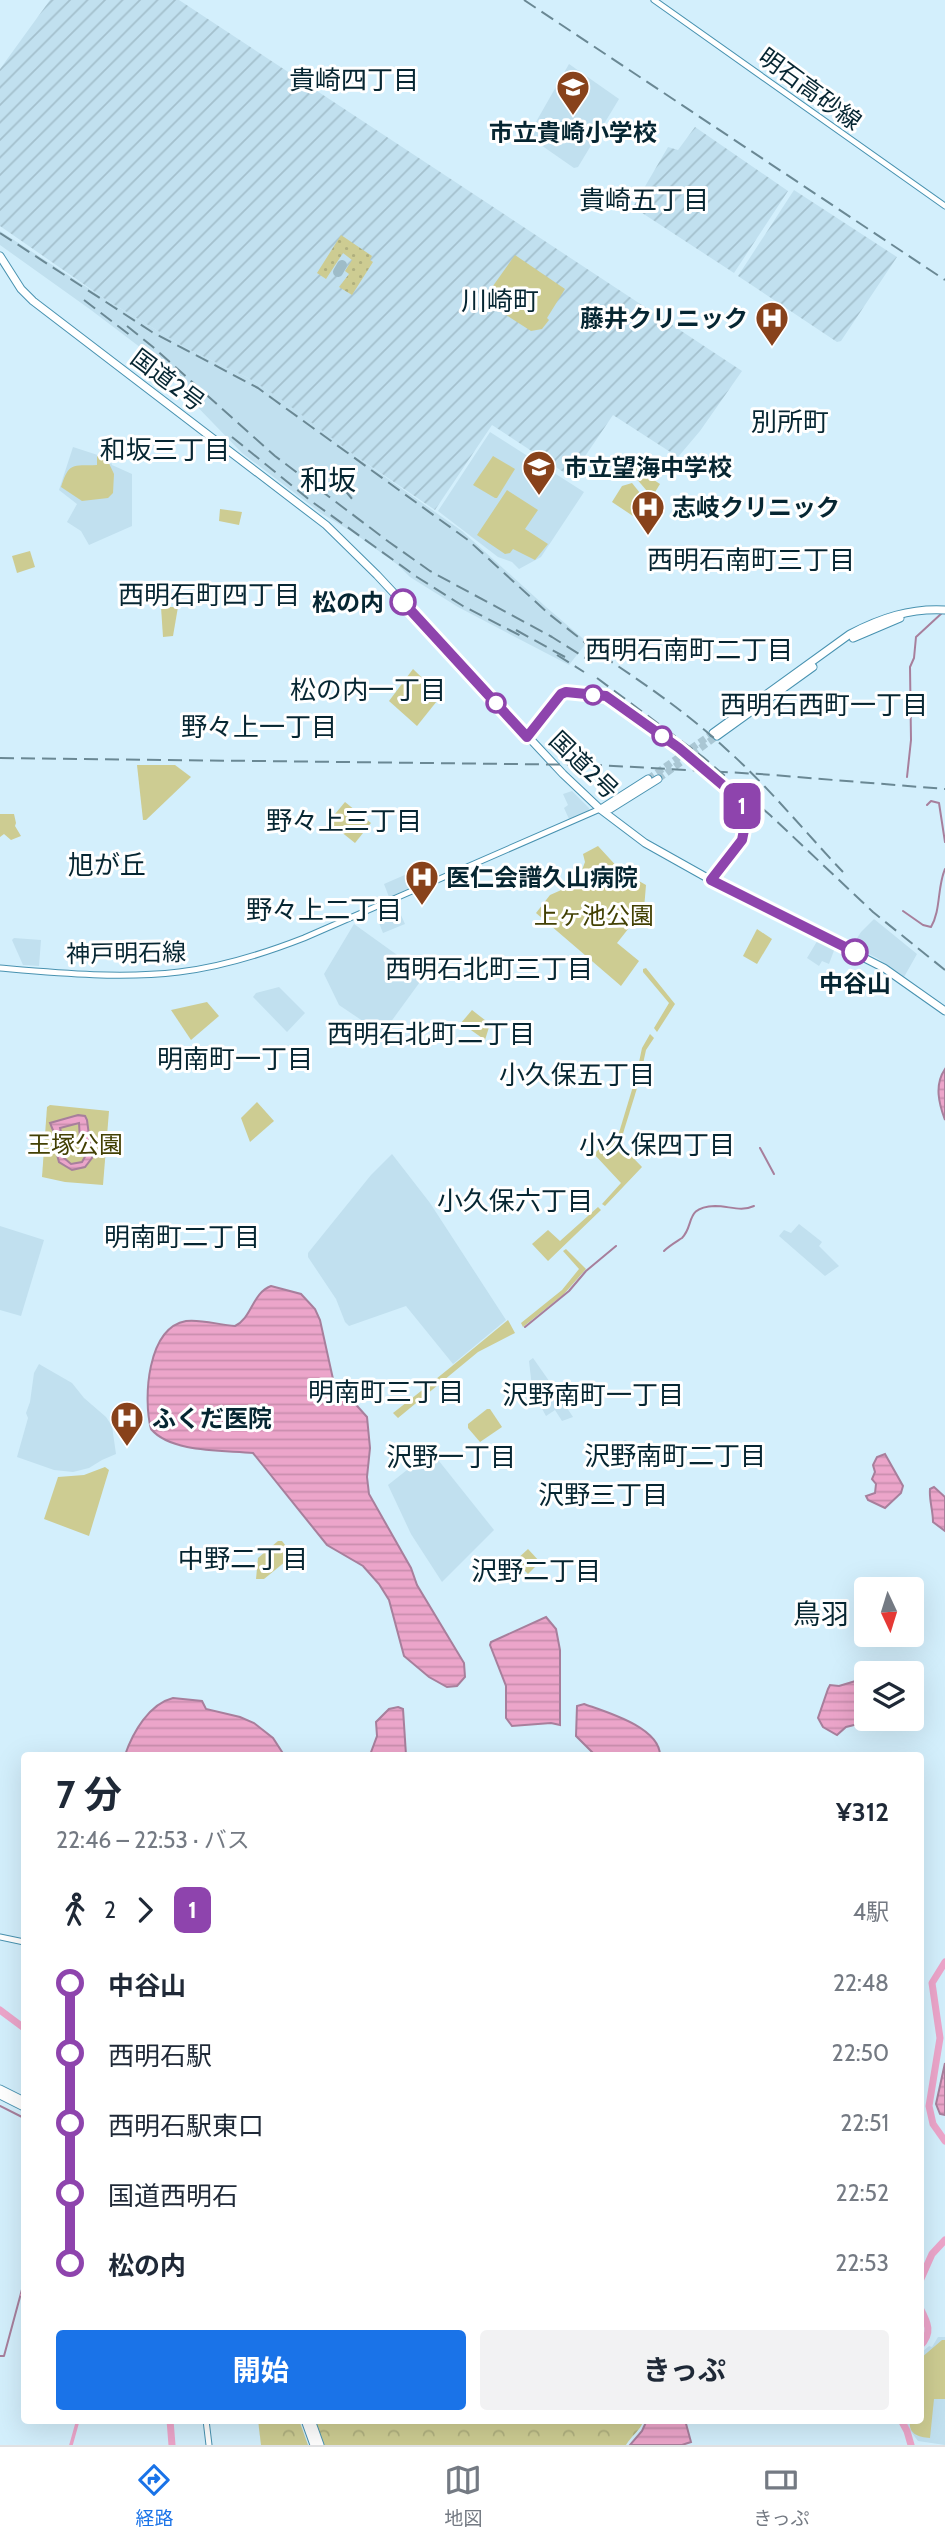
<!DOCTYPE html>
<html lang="ja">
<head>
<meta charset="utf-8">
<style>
  :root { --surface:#fff; --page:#f2f2f3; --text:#1f2937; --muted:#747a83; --line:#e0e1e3; --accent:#1a73e8 }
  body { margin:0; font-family:Cabin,"Noto Sans JP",sans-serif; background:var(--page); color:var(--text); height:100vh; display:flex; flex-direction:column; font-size:26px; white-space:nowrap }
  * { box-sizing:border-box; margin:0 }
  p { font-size:23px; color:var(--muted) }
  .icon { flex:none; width:38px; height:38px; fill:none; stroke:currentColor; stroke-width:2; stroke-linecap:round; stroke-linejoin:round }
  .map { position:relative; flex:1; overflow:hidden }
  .panel { position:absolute; left:21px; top:1752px; width:903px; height:672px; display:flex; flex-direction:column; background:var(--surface); border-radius:7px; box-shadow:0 7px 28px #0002 }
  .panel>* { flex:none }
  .badge { padding:0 14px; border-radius:10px; font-size:24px; line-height:46px }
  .needle { width:46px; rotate:176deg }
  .tools { position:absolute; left:854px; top:1577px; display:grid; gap:14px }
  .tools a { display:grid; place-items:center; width:70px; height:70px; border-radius:7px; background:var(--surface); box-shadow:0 7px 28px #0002; font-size:35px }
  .map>.badge { position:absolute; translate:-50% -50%; box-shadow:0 0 0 4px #fff }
  .legs { display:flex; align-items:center; gap:10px; height:77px; padding:0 35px; font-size:23px }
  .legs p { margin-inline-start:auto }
  .overview { display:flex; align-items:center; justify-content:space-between; height:119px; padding:0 35px }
  h1 { font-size:38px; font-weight:700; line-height:52px }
  .primary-button { display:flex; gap:14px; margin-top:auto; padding:14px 35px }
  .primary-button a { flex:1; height:80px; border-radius:7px; background:var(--accent); color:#fff; font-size:28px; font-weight:700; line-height:80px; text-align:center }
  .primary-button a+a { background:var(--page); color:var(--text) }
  ul { padding:0 35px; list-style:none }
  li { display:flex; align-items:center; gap:24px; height:70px; font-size:26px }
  li i { display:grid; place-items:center; width:10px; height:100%; margin:0 9px; background:currentColor }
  li i::after { content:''; width:18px; height:18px; margin:-9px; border:5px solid; border-radius:50%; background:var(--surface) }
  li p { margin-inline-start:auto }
  li:first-child i { background:linear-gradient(#0000 50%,currentColor 0) }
  li:last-child i { background:linear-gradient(currentColor 50%,#0000 0) }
  .tab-bar { display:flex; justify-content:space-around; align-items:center; height:98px; border-top:2px solid var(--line); background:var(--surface); font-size:19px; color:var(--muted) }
  .tab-bar a { display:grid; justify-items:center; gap:4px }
  .tab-bar .selected { color:var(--accent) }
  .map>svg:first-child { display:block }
  .built { fill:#c1e0ef }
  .industrial { fill:url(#industrial-furrows) }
  .grass { fill:url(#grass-dots) }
  .forest { fill:url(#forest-crowns) }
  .park { fill:#cdcc92 }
  .water { fill:url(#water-rules); stroke:#a77f9c; stroke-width:2; fill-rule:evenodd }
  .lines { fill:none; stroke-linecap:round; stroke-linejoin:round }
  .stream { stroke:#a77f9c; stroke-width:2 }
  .canal { stroke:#eca5ca; stroke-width:3.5 }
  .river { stroke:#eca5ca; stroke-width:7 }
  .taxiway { stroke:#9ebcc8; stroke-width:10 }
  .highway-tunnel { stroke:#aac7d4; stroke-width:7; stroke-dasharray:7 3.5; stroke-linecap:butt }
  .major-casing { stroke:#4892b0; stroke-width:7 }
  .highway-casing { stroke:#4892b0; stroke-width:9 }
  .major { stroke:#fff; stroke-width:5 }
  .highway { stroke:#fff; stroke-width:7 }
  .rail { stroke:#6a8894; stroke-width:2; stroke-dasharray:14 7; stroke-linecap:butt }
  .line-1-casing { stroke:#fff; stroke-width:16 }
  .line-1 { stroke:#8e44ad; stroke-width:10 }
  .stop-1-dot { fill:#fff; stroke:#8e44ad; stroke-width:3.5 }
  .labels { text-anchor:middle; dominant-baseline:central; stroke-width:6; stroke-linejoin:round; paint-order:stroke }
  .street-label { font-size:24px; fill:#062632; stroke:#fff }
  .poi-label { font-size:24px; font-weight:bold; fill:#062632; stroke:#fff; text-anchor:start }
  .stop-label { font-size:24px; font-weight:bold; fill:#062632; stroke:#fff; text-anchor:end }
  .park-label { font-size:24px; fill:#424003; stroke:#fff }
  .neighbourhood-label { font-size:26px; fill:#062632; stroke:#fff }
  .quarter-label { font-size:28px; fill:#062632; stroke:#fff }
</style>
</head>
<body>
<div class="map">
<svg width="945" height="2445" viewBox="0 0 945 2445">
  <defs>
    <pattern id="industrial-furrows" width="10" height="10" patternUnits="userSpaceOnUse" patternTransform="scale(1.75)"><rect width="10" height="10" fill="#c1e0ef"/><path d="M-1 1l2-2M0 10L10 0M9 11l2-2" fill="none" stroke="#a4c0cd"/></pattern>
    <pattern id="grass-dots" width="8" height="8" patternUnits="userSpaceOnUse" patternTransform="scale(1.75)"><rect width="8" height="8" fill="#cdcc92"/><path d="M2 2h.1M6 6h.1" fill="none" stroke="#afaf7e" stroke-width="1.8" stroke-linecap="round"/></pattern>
    <pattern id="forest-crowns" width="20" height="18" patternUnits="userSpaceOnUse" patternTransform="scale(1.75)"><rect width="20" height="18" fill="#cdcc92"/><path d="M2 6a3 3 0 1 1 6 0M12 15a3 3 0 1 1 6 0" fill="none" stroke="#afaf7e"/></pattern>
    <pattern id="water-rules" width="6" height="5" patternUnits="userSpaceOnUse" patternTransform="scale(1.75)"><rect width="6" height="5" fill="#eca5ca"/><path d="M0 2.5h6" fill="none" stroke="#c98eae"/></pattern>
  </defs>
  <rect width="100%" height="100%" fill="#d3effc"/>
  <g class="built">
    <path d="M569,64L619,99L578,167L574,168L528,136Z"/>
    <path d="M0,231L105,299L186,348L248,378L279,397L354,455L462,531L546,607L587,642L569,665L458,607L410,577L398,565L354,533L321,513L242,453L184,393L186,390L149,354L91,310L0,245Z"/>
    <path d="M490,432L584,492L541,557L519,569L512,562L498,557L438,511Z"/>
    <path d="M73,447L110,459L112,465L132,474V526L89,545L81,531L67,522L77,504L59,490Z"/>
    <path d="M572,791L589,808V811L569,819L564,808L568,805L563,794Z"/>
    <path d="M407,874L413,887L389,897L384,884Z"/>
    <path d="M396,904L405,924L383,933L379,923L385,920L381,910Z"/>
    <path d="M874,919L917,954L904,977L877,958L852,946L861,932Z"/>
    <path d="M354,924L425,975L382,1034L339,1005L324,974Z"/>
    <path d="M14,938L41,940L39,966L23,965L12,940Z"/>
    <path d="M819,938L836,945L829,964L822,961L819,966L807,958Z"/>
    <path d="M279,987L305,1013L287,1032L253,997L256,993Z"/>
    <path d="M392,1154L430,1203L506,1320L453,1364L406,1306L349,1326L345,1322L336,1299L308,1257V1253L371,1175Z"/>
    <path d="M799,1224L822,1242L819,1246L839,1266L825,1276L779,1236L784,1230L791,1233Z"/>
    <path d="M0,1226L44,1240L21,1316L0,1310Z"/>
    <path d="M533,1358L554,1388L539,1400L532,1387L529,1361Z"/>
    <path d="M39,1364L72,1383L84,1398L106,1417L112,1426L116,1454L102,1460L89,1468L73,1472L54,1470L17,1457L28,1418L26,1413L30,1402L34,1373Z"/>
    <path d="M557,1393L573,1417L562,1421L555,1410L546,1416L540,1405Z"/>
    <path d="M624,1440H626L631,1449L619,1467L612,1458V1452Z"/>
    <path d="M431,1451L494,1530L442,1582L411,1534L388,1485Z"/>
    <path d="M938,2337H945V2445L918,2441L902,2420H920L921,2353L929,2346L932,2347Z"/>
  </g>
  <g class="industrial">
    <path d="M50,0H179L742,371L700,431L678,457L613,415L571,477L492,425L435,510L354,455L278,397L248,378L186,348L105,299L0,226V69Z"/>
    <path d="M695,127L788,191L734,273L633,207L668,147L678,150Z"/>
    <path d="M794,190L897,257L841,341L837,342L738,276Z"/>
  </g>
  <path class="grass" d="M341,235L372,256L370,260L373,262L352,295L339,287L349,274L345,271L352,260L343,253L326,279L317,273Z"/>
  <g class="forest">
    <path d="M258,2420H299L308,2445H261Z"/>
    <path d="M314,2420H644C640,2431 632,2435 626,2445H322Z"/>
  </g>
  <g class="park">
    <path d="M515,255L565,289L547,318L549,320L542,329L531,331L483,300Z"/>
    <path d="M97,456L107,459L114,474L113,493L108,498L82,501L61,487C69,462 72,466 97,465Z"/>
    <path d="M493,456L515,469L497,498H495L473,485Z"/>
    <path d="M633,466L660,484L652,497L630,471Z"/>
    <path d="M632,483L648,503L636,518L612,502L622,486Z"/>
    <path d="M507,490L538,510L525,529L548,544L535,560L513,549L510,553L505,554L477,535Z"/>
    <path d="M220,509L242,512L239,525L219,521Z"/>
    <path d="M30,551L35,567L17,573L12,556Z"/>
    <path d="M161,607H178L173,636L163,637Z"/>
    <path d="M413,669L441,696L417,726L389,701Z"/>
    <path d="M137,765H175L191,777L146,820H143Z"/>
    <path d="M345,802L371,823L355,843L330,823V820Z"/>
    <path d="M0,814H14L16,823L15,826L21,836L11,840L4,834L0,837Z"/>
    <path d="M598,846L621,871L646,885L644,909L617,943L639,961L621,986L536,913L550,895L577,883L585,862L583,854Z"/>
    <path d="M757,929L772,939L757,964L743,956Z"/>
    <path d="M646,968L675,1004L657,1032L654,1028L669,1003L643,972V969Z"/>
    <path d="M207,1002L219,1016L191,1040L171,1010Z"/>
    <path d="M472,1010L490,1024L485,1040L461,1023Z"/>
    <path d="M650,1034L654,1038L646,1050L639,1082L635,1081L642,1048Z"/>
    <path d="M634,1083L638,1085L621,1140L618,1136Z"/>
    <path d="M257,1102L274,1121L250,1142L241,1118Z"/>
    <path d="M50,1105L109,1111L103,1185L65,1182L42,1177L47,1107Z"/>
    <path d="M612,1136L642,1167L605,1206L602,1204L621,1183L594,1154Z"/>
    <path d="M598,1207L601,1210L548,1261L532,1244L548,1230L560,1241Z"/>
    <path d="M566,1249L586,1269L564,1294L523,1327L521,1323L562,1290L579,1269L563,1251Z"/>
    <path d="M508,1320L515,1333L478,1352L398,1418L393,1413C432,1383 470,1351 508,1320Z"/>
    <path d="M487,1409H490L502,1427L480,1442L468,1428V1424Z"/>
    <path d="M105,1467L109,1470L89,1536L44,1519L58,1477L84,1475Z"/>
    <path d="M278,1541H282L292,1554L291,1557L264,1579H256L258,1558Z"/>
    <path d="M528,1549L540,1562L528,1574L515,1561Z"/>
    <path d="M942,2340H945V2399H934L930,2438C918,2437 908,2434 910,2420H920L921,2358Z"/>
  </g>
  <g class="water">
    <path d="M945,1069V1120C939,1104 934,1085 945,1069Z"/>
    <path d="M78,1115L85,1116L87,1120L92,1158L85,1167L72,1170L59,1162L56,1151L57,1140L50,1123ZM79,1123L80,1140L86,1155L82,1162L71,1164L63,1157L64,1143L60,1128Z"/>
    <path d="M271,1286L301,1294L315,1309L320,1320L333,1379L367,1417L370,1448L367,1477L369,1494L411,1568L417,1585L464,1663L465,1677L457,1686L447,1687L429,1677L404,1656L389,1600L379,1584L363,1566L327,1545L253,1453C224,1450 171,1453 151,1429C143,1399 147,1328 186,1321C201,1319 219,1325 235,1326C252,1318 252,1293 271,1286Z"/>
    <path d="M885,1454L903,1486L901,1493L885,1508L868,1500L866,1496L875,1493L876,1484L872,1479L875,1472L873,1465L877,1457Z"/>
    <path d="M934,1487L945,1497V1531L933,1522C933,1510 929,1500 930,1489Z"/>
    <path d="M546,1617L556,1629L560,1650V1725L551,1723L512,1726L506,1718V1686L490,1645L491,1642Z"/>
    <path d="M859,1680L866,1690V1718L878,1719L871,1727L858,1724L846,1727L837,1735L823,1727L818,1718L828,1689L830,1685L839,1686Z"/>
    <path d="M173,1698L202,1701L206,1709L240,1717L254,1723L273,1738L284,1755H125C133,1732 149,1704 173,1698Z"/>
    <path d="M584,1704C606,1712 659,1727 660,1755H595L576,1736L577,1706Z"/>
    <path d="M398,1707L403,1709L406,1755H370L377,1736L376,1722L389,1709Z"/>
    <path d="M945,2063V2115L940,2114L936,2104Z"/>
    <path d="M647,2420H685L691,2442L682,2445H630L642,2431Z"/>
  </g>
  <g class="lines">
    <g class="stream">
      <path d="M907,777L911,740L910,667L914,658L916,637L942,613"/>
      <path d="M927,805L931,801L939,803L945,842"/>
      <path d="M903,911L923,925L931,927C941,910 937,888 945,869"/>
      <path d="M760,1148L774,1174"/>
      <path d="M664,1251C669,1246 676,1242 682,1238C695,1225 684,1207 715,1206C729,1206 741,1212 754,1206"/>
      <path d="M525,1327L569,1291L586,1271L616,1246"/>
      <path d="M0,2106L24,2118"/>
      <path d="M0,2356H4L24,2282"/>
    </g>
    <g class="canal">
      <path d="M22,2295L24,2296"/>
      <path d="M71,2445L78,2420"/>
    </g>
    <g class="river">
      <path d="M945,1962L932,1983L940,2038L929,2106L933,2124L945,2141"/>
      <path d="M0,2010L24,2028"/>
      <path d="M920,2281L932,2254L945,2240"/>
      <path d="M920,2308C928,2323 933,2333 920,2346"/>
      <path d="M170,2420L172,2445"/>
      <path d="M901,2420L907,2431L911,2445"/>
    </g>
    <path class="taxiway" d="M338,272L342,265"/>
    <g class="highway-tunnel">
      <path d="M648,779L713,733"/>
      <path d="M658,779L717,736"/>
    </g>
    <defs>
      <g id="major">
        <path d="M654,0L945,206"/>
        <path d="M527,737L561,694L566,692"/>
        <path d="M0,968C58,973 120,979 179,972C222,967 263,954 304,938L600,809"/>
        <path d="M0,1937L24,1942"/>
        <path d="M206,2420L209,2445"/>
      </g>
      <g id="highway">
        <path d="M0,256L21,289L33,301L326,525L377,575L563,774L600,809L645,843L711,880L884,968L945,1011"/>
        <path d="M853,638L900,618"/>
        <path d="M713,733L850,634C881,618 910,608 945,610"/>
        <path d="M717,736L813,667"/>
        <path d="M601,809H610L658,779"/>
        <path d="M601,809L648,779"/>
        <path d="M0,2089L24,2101"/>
        <path d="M0,2095L24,2107"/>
        <path d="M305,2420L314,2445"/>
        <path d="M311,2420L320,2445"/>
      </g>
    </defs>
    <use href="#major" class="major-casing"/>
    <use href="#highway" class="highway-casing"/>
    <use href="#major" class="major"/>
    <use href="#highway" class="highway"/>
    <g class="rail">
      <path d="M524,0L945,280"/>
      <path d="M0,233L152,332L258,388L273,399L468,540L549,614L597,652"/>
      <path d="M84,300L131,336"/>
      <path d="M127,326L153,347L275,456L389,542L430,571L552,637L590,661"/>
      <path d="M232,437L311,501L417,577L463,606L523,637"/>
      <path d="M343,488L353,500"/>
      <path d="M516,630L565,657"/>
      <path d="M557,655L584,672"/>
      <path d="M601,655C644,683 687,713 725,748C768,786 804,831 843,872"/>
      <path d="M597,678L703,757L770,815L873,912L945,970"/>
      <path d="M0,758L597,765L760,774L945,789"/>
    </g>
  </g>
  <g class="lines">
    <defs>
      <path id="line-1" d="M403,602L527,737L561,694L566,692L606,696L679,748L738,798L746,820L742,840L711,880L855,952"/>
    </defs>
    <use href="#line-1" class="line-1-casing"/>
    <use href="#line-1" class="line-1"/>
  </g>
  <defs>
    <symbol id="school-pin" viewBox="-11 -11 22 30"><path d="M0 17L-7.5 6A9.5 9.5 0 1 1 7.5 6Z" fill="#88421b" stroke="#fff"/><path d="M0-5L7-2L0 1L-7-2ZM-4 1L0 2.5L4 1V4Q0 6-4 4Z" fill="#fff"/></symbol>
    <symbol id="hospital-pin" viewBox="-11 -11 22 30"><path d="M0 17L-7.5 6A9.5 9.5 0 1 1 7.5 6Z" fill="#88421b" stroke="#fff"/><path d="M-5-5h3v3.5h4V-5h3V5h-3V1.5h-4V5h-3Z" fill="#fff"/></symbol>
  </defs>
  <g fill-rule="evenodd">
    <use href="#school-pin" x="554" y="68" width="38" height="52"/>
    <use href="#hospital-pin" x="753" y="299" width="38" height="52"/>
    <use href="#school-pin" x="520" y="448" width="38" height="52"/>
    <use href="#hospital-pin" x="629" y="488" width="38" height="52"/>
    <use href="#hospital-pin" x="403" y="858" width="38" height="52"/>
    <use href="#hospital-pin" x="108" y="1399" width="38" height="52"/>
  </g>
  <g class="stop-1-dot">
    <circle cx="403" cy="602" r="12"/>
    <circle cx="593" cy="695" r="9"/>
    <circle cx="496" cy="703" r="9"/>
    <circle cx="662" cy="736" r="9"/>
    <circle cx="855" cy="952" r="12"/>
  </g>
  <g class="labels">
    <g class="street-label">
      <text transform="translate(810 89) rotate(36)">明石高砂線</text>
      <text transform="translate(168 380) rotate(37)">国道2号</text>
      <text transform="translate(584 765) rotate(44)">国道2号</text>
      <text transform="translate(126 953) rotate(-1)">神戸明石線</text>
    </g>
    <g class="poi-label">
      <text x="573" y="132" text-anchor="middle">市立貴崎小学校</text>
      <text x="748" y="318" text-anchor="end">藤井クリニック</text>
      <text x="564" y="467">市立望海中学校</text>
      <text x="672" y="507">志岐クリニック</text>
      <text x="446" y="877">医仁会譜久山病院</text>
      <text x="152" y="1418">ふくだ医院</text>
    </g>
    <g class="stop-label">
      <text x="384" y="602">松の内</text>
      <text x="855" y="983" text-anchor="middle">中谷山</text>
    </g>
    <g class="park-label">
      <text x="594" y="915">上ヶ池公園</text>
      <text x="75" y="1144">王塚公園</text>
    </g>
    <g class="neighbourhood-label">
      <text x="354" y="80">貴崎四丁目</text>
      <text x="644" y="200">貴崎五丁目</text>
      <text x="500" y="301">川崎町</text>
      <text x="790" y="422">別所町</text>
      <text x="165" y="450">和坂三丁目</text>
      <text x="751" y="560">西明石南町三丁目</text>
      <text x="209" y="595">西明石町四丁目</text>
      <text x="689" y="650">西明石南町二丁目</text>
      <text x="368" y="690">松の内一丁目</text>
      <text x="824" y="705">西明石西町一丁目</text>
      <text x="259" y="727">野々上一丁目</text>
      <text x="344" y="821">野々上三丁目</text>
      <text x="107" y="865">旭が丘</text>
      <text x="324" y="910">野々上二丁目</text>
      <text x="489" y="969">西明石北町三丁目</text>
      <text x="431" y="1034">西明石北町二丁目</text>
      <text x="235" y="1059">明南町一丁目</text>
      <text x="577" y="1075">小久保五丁目</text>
      <text x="657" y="1145">小久保四丁目</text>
      <text x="515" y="1201">小久保六丁目</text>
      <text x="182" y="1237">明南町二丁目</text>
      <text x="386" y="1392">明南町三丁目</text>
      <text x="593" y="1395">沢野南町一丁目</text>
      <text x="675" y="1456">沢野南町二丁目</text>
      <text x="451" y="1457">沢野一丁目</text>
      <text x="603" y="1495">沢野三丁目</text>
      <text x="243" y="1559">中野二丁目</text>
      <text x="536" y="1571">沢野二丁目</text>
    </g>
    <g class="quarter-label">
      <text x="328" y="480">和坂</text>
      <text x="821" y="1614">鳥羽</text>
    </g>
  </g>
</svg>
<div class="tools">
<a><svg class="needle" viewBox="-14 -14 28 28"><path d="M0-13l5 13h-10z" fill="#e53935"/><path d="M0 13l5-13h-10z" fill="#747a83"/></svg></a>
<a><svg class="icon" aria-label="layers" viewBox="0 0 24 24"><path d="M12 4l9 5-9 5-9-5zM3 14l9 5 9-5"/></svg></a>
</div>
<b class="badge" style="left:742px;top:806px;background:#8e44ad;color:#fff">1</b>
<section class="panel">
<div class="overview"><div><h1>7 分</h1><p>22:46 – 22:53 · バス</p></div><b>¥312</b></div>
<div class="legs"><svg class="icon" aria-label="walk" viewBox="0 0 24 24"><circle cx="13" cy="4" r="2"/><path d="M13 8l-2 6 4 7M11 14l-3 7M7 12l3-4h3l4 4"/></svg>2<svg class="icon" aria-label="forward" viewBox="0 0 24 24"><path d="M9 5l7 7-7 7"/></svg><b class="badge" style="background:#8e44ad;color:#fff">1</b><p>4駅</p></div>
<ul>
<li><i style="color:#8e44ad"></i><b>中谷山</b><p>22:48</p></li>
<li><i style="color:#8e44ad"></i><span>西明石駅</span><p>22:50</p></li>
<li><i style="color:#8e44ad"></i><span>西明石駅東口</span><p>22:51</p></li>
<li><i style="color:#8e44ad"></i><span>国道西明石</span><p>22:52</p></li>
<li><i style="color:#8e44ad"></i><b>松の内</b><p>22:53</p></li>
</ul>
<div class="primary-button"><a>開始</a><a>きっぷ</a></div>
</section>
</div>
<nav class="tab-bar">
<a class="selected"><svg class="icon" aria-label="directions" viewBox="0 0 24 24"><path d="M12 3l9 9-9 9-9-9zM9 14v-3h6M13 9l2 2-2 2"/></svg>経路</a>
<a><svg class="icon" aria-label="map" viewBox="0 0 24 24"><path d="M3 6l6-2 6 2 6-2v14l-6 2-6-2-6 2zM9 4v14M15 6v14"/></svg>地図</a>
<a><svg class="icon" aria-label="tickets" viewBox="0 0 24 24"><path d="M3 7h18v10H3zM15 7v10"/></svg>きっぷ</a>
</nav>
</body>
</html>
